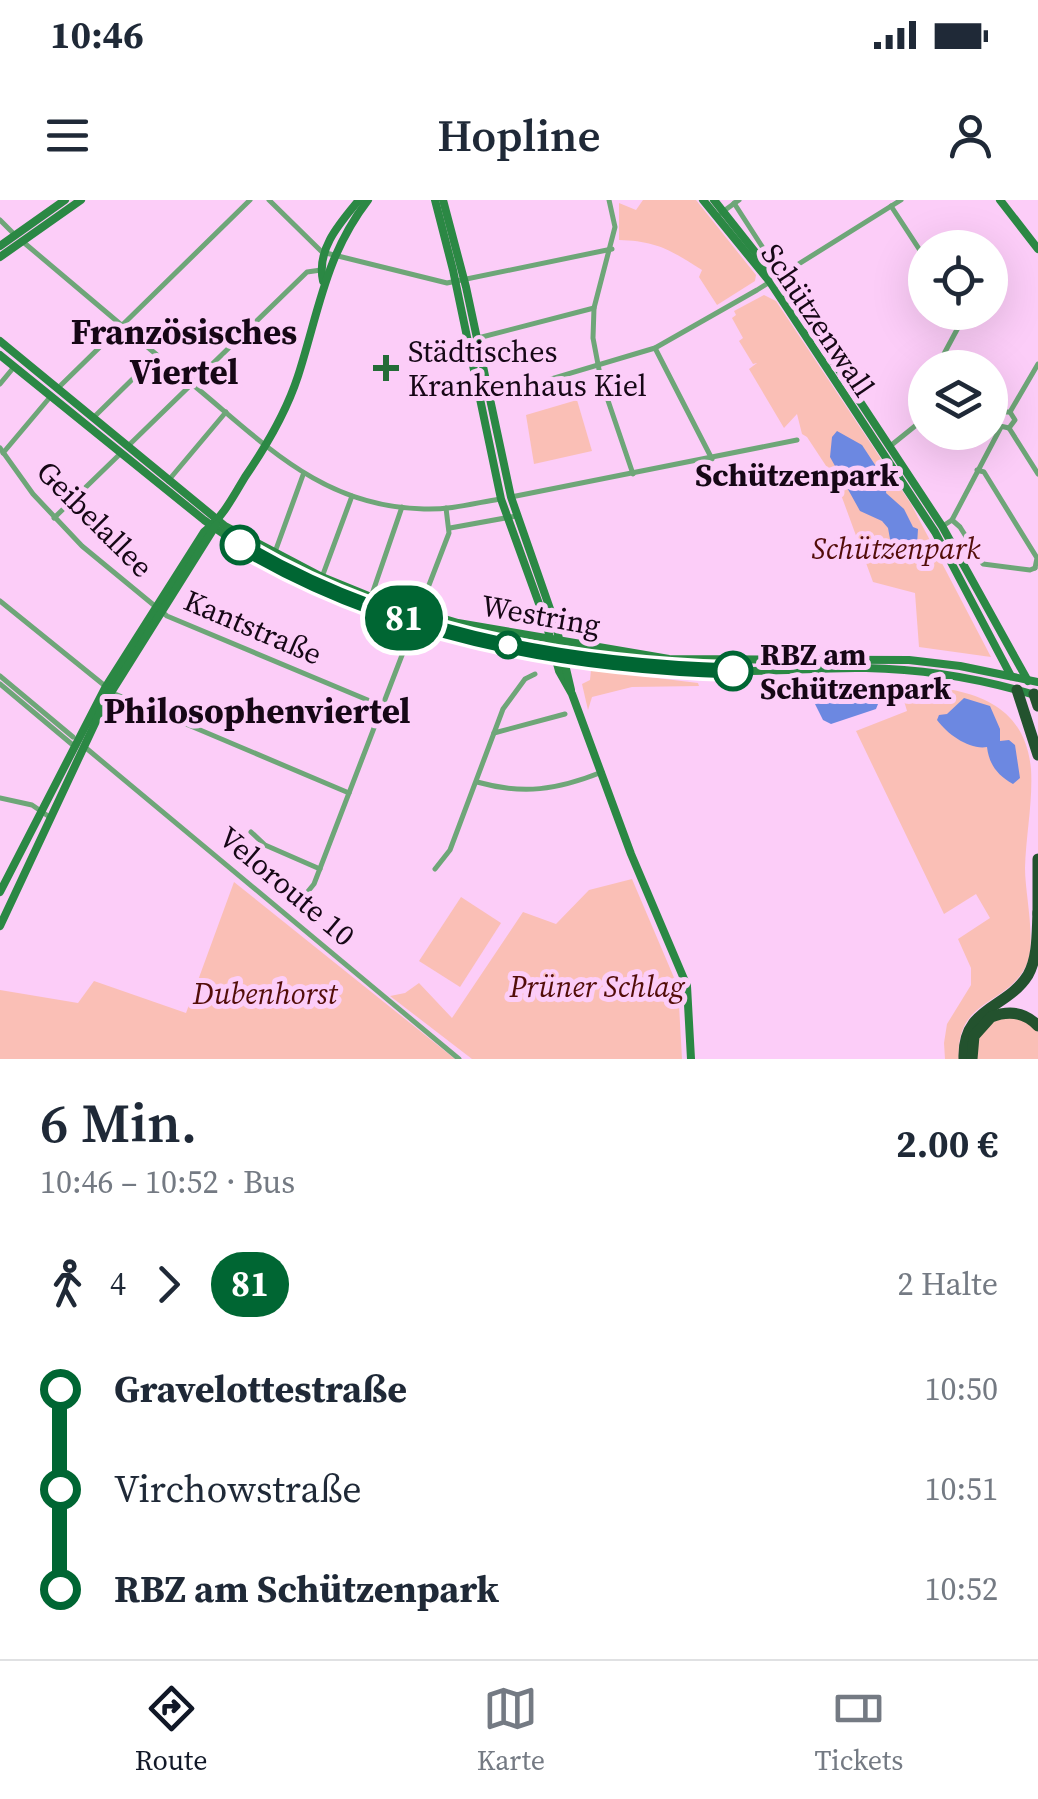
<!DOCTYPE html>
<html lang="de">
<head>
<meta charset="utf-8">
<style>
  :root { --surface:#fff; --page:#f2f2f3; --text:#1f2937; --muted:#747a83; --line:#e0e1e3; --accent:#111827 }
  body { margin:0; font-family:"Source Serif 4",serif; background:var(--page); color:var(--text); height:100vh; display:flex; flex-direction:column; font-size:38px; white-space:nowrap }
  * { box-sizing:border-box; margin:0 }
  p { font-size:32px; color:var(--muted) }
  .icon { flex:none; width:55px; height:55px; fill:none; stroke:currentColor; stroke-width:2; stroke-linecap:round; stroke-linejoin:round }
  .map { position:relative; height:859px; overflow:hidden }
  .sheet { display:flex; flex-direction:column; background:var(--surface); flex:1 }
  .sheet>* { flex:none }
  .badge { padding:0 20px; border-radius:32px; font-size:35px; line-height:65px }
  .fabs { position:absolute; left:908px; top:30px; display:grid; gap:20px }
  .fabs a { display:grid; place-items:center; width:100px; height:100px; border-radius:50%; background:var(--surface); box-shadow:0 10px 40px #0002; font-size:50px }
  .map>.badge { position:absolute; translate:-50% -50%; box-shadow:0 0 0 5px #fff }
  .legs { display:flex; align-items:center; gap:15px; height:110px; padding:0 40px; font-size:32px }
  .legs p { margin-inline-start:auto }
  .overview { display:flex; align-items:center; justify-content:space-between; height:170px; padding:0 40px }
  h1 { font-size:55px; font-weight:600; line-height:75px }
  ul { padding:0 40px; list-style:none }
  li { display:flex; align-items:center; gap:35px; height:100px; font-size:38px }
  li i { display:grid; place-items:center; width:15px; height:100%; margin:0 12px; background:currentColor }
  li i::after { content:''; width:25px; height:25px; margin:-12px; border:8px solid; border-radius:50%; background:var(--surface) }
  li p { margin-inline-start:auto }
  li:first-child i { background:linear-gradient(#0000 50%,currentColor 0) }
  li:last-child i { background:linear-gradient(currentColor 50%,#0000 0) }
  .status { display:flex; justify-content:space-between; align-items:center; height:70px; padding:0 50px; background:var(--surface); direction:ltr }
  .status svg { height:28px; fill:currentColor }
  header { display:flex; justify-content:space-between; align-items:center; height:130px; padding:0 40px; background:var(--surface); font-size:45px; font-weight:600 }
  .menu { display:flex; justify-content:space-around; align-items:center; height:140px; border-top:2px solid var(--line); background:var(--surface); font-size:28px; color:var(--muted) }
  .menu a { display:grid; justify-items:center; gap:5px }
  .menu .on { color:var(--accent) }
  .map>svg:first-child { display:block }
  .green { fill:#fabfb6 }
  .water { fill:#6c88e1 }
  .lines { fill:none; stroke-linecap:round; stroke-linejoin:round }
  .street { stroke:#6ea678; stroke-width:5 }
  .secondary { stroke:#2b8844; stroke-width:8 }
  .highway { stroke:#23522e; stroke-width:11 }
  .line-1-casing { stroke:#fff; stroke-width:22 }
  .line-1 { stroke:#063; stroke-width:15 }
  .poi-dot { fill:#246b37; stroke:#fccdf8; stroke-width:4 }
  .stop-1-dot { fill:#fff; stroke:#063; stroke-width:5 }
  .labels { text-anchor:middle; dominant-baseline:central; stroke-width:10; stroke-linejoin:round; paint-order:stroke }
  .street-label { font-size:30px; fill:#160716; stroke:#fccdf8 }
  .poi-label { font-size:30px; fill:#160716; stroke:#fccdf8; text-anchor:start }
  .park-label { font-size:30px; font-style:italic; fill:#520d09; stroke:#fccdf8 }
  .stop-label { font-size:30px; font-weight:bold; fill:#160716; stroke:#fccdf8; text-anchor:start }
  .neighbourhood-label { font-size:32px; font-weight:bold; fill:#160716; stroke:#fccdf8 }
  .quarter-label { font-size:35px; font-weight:bold; fill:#160716; stroke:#fccdf8 }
</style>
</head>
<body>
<div class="status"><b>10:46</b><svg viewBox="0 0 49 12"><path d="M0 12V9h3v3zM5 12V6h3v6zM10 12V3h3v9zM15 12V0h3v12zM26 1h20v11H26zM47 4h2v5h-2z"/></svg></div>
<header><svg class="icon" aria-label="menu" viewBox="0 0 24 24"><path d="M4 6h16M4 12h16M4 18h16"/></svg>Hopline<svg class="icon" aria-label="person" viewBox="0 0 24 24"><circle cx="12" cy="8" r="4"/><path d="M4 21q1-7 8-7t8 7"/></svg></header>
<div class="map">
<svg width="1038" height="859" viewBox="0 0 1038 859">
  <rect width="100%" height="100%" fill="#fccdf8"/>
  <g class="green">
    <path d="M643,0H696L756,75L755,81L717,105L699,77L702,70C671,50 656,41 619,40V3L636,10Z"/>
    <path d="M764,95L776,101L911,304L991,457L919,447L915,393L873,382L836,281L807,237L802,234L797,214L784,228L749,169L757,163L753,164L739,141L743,138L732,118L736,115L734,111Z"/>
    <path d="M577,200L592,251L534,264L526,215Z"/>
    <path d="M591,470L698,483L699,486L632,487L592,497L588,510L582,484L590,480Z"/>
    <path d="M877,481C942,488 1023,485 1031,569C1033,601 1026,635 1025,668C1025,695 1037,743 1026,766C1005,807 955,799 959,859H945L944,843L947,824L971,785V768L958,739L990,718L976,694L944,714L856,531L907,511L900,487H816V483Z"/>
    <path d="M632,679L678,787L682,859H472L390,796L405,793L419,783L452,818L523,712L556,724L589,690Z"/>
    <path d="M234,682L455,859H0V790L78,803L94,781L186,813Z"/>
    <path d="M461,697L501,723L460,787L419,761Z"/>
    <path d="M1018,816L1038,832V859H975L977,836L991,820Z"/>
  </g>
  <g class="water">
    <path d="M837,231L862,245L887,283L886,293L904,309L913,327L918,329L917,345L911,350H892L888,328L882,321L860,311L830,257L832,237Z"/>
    <path d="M864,497L874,499L878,504L876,509L831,524L823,520L815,504L819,501Z"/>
    <path d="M964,498L990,506L1000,529V541L1009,540L1015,545L1020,578L1013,584C997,575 989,564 987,547C970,550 948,535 937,520L939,515L947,514Z"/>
  </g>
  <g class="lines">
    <g class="street">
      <path d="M269,0L322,52L447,83L612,49"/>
      <path d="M609,0L615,27L594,108L593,138L601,180L633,274"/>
      <path d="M734,3L763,48L762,58"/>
      <path d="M891,6L925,58"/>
      <path d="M721,13L739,0"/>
      <path d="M0,20L15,35"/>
      <path d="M22,41L157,155L93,218"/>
      <path d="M478,138L594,108"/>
      <path d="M655,148L712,259"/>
      <path d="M940,168L938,165L960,124L965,119L961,112"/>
      <path d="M0,184L14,167"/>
      <path d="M192,184C265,244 322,307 424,309C450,310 475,303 500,299"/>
      <path d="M57,189L250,0"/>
      <path d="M487,198L655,148L757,90L901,0"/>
      <path d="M990,207L1000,214"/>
      <path d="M1009,228L1000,226L998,217L1002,212H1010L1038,164"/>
      <path d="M1009,228L1038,274"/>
      <path d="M1009,228L1015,220L1010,212"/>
      <path d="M128,246L307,72L321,70"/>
      <path d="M889,247L925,218"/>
      <path d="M0,248L33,294L82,346L167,416L382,506"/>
      <path d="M3,253L51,196"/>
      <path d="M977,270L984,272L1037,358L1035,368"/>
      <path d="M168,281L226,212"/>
      <path d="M511,297L797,240"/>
      <path d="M54,318L120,254"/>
      <path d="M952,320L960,327L983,364L1030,370L1035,368"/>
      <path d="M943,326L952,320L1001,227"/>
      <path d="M450,328L516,316"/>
      <path d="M275,352L303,275"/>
      <path d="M322,377L352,296"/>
      <path d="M371,397L402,307"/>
      <path d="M0,401L115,494L349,593"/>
      <path d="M0,476L73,537"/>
      <path d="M0,484L74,546"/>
      <path d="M494,533L565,514"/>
      <path d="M86,548L459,859"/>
      <path d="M477,582C523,595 557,590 602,572"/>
      <path d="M0,598L32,605L51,618"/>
      <path d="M251,632L265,645L320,669"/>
      <path d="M435,669L450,650L503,509L525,479L535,474"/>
      <path d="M296,706L314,684L449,333L446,308"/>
    </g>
    <g class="secondary">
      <path d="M435,0L453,70L501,299L546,423L559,471L572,494L631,654L687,786L691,859"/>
      <path d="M443,0L466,87L511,297L556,426L571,490"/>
      <path d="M703,0L770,82L935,332L1011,476"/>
      <path d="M714,0L793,100L942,326L1028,481"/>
      <path d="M1000,0L1038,49"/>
      <path d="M0,46L65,0"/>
      <path d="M0,57L81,0"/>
      <path d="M323,81C316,49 340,23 359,0"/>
      <path d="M0,141L225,326L322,377L371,397L458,423L669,459L909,460L960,466L1038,482"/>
      <path d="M0,155L204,320C345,425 556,467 729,471C775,472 820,467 866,468C923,469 983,479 1038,496"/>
      <path d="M0,692L105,488L204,332C223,317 233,297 245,277C267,245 286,213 298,176C319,111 325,56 368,0"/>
      <path d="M0,726L105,502L216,325"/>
    </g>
    <g class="highway">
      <path d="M1017,490L1038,555"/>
      <path d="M1034,494L1038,506"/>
      <path d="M1038,659V714"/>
      <path d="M964,859C962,806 1006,810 1028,775C1038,757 1037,733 1038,712"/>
      <path d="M972,859L974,836L991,817C1009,810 1025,812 1038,826"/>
    </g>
  </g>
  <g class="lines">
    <defs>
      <path id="line-1" d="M240,345C387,433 563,466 733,471"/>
    </defs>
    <use href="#line-1" class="line-1-casing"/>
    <use href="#line-1" class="line-1"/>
  </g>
  <path class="poi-dot" d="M381 153h10v10h10v10h-10v10h-10v-10h-10v-10h10z"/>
  <g class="stop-1-dot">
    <circle cx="240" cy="345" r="18"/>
    <circle cx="508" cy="445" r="12"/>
    <circle cx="733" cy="471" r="18"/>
  </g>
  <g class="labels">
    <g class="street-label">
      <text transform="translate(818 120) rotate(56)">Schützenwall</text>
      <text transform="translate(95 319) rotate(45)">Geibelallee</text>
      <text transform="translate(541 415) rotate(10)">Westring</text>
      <text transform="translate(253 427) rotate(23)">Kantstraße</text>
      <text transform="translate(287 686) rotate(40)">Veloroute 10</text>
    </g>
    <g class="poi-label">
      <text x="408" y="151">Städtisches<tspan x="408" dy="34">Krankenhaus Kiel</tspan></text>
    </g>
    <g class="park-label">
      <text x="896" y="348">Schützenpark</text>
      <text x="597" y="786">Prüner Schlag</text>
      <text x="265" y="793">Dubenhorst</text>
    </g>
    <g class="stop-label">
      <text x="760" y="454">RBZ am<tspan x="760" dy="34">Schützenpark</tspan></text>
    </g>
    <g class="neighbourhood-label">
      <text x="797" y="275">Schützenpark</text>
    </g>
    <g class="quarter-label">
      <text x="184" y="132">Französisches<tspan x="184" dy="40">Viertel</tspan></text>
      <text x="257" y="511">Philosophenviertel</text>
    </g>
  </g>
</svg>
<div class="fabs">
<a><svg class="icon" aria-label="locate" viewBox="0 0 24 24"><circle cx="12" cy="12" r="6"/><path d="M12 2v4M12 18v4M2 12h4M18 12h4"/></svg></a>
<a><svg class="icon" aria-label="layers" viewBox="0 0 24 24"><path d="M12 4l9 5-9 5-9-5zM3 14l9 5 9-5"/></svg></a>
</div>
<b class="badge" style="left:404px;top:418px;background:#063;color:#fff">81</b>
</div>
<section class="sheet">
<div class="overview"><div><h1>6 Min.</h1><p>10:46 – 10:52 · Bus</p></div><b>2.00 €</b></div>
<div class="legs"><svg class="icon" aria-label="walk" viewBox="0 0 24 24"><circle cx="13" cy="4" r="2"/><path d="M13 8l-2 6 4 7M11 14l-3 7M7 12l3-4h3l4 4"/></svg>4<svg class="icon" aria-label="forward" viewBox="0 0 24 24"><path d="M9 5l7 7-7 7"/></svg><b class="badge" style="background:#063;color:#fff">81</b><p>2 Halte</p></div>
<ul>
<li><i style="color:#063"></i><b>Gravelottestraße</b><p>10:50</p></li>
<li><i style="color:#063"></i><span>Virchowstraße</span><p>10:51</p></li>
<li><i style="color:#063"></i><b>RBZ am Schützenpark</b><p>10:52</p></li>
</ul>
</section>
<nav class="menu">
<a class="on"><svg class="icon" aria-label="directions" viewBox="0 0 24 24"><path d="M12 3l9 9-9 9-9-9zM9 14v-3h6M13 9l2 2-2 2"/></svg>Route</a>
<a><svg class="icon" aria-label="map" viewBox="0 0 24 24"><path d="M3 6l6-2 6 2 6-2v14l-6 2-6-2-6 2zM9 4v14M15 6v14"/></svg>Karte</a>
<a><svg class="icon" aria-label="tickets" viewBox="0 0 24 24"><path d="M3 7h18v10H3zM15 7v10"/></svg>Tickets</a>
</nav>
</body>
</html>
